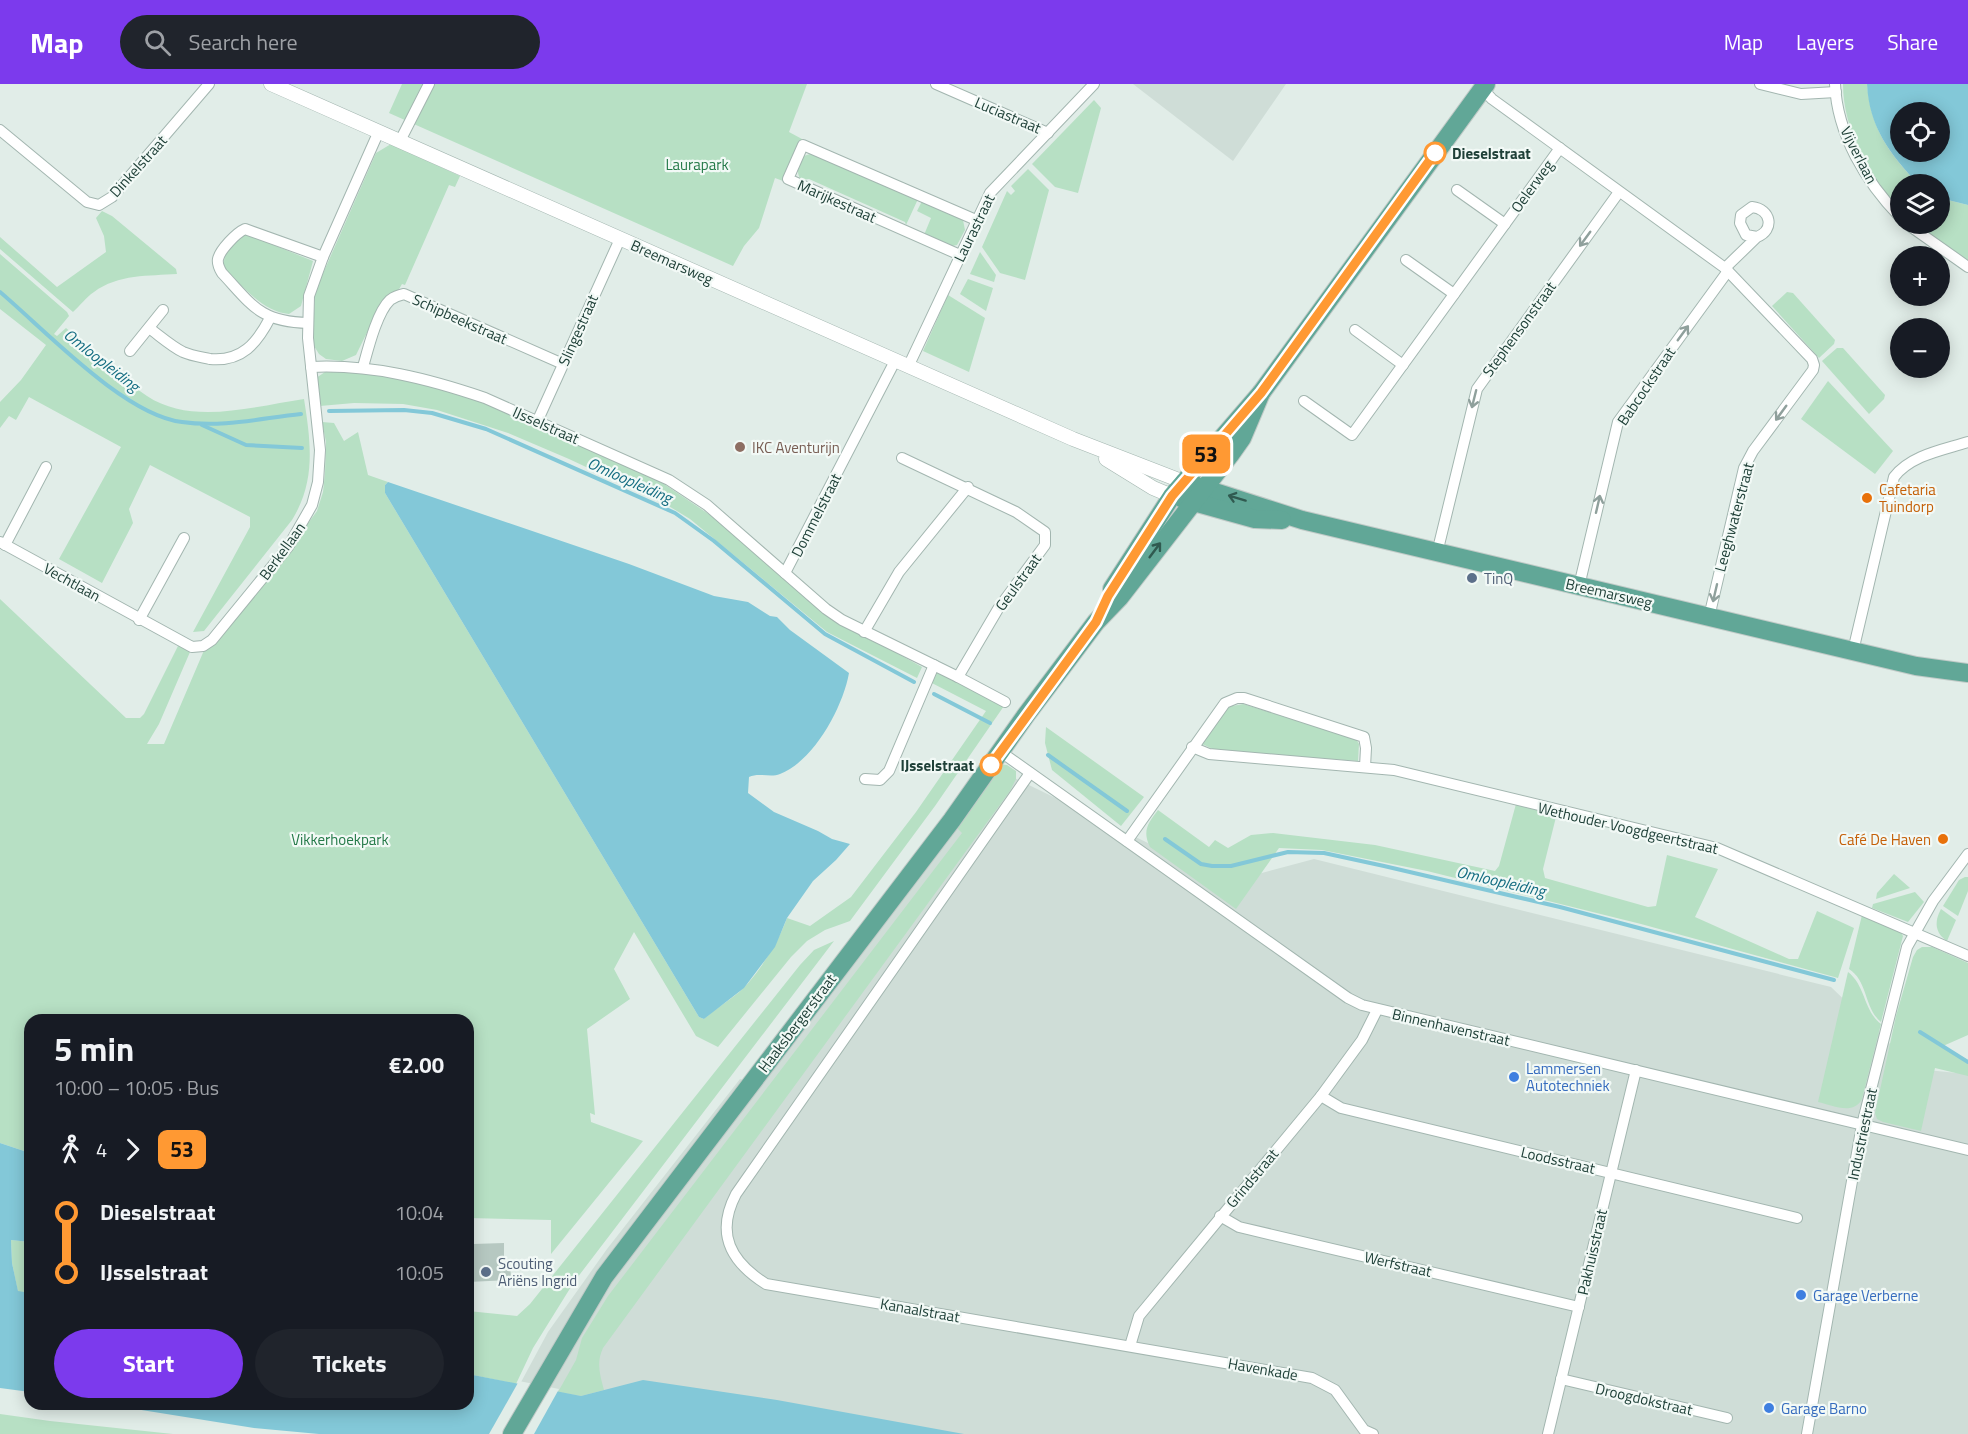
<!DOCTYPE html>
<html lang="en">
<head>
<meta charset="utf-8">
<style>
  :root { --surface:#171b24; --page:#20242c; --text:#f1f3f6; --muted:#9ea1a6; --accent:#7c3aed }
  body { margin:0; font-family:"Titillium Web",sans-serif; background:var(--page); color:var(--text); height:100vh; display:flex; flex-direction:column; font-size:22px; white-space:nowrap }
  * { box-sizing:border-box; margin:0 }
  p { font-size:20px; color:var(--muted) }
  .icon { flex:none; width:33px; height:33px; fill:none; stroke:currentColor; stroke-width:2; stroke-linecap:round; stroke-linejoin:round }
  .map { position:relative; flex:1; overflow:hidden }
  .side { position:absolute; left:24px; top:930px; width:450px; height:396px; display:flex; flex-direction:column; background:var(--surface); border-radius:18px; box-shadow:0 3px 15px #0003 }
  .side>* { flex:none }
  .badge { padding:0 12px; border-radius:9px; font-size:21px; line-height:39px }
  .tools { position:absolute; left:1890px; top:18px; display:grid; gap:12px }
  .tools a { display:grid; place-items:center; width:60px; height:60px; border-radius:50%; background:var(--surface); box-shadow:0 3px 15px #0003; font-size:30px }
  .map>.badge { position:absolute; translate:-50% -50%; box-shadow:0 0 0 3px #fff }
  .legs { display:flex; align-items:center; gap:9px; height:66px; padding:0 30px; font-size:20px }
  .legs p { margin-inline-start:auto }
  .headline { display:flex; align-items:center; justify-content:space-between; height:102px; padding:0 30px }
  h1 { font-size:33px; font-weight:700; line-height:45px }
  .cta { display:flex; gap:12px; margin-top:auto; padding:12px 30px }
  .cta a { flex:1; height:69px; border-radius:36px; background:var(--accent); color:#fff; font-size:24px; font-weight:700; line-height:69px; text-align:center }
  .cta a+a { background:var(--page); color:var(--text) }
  ul { padding:0 30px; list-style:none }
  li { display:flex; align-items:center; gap:21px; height:60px; font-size:22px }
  li i { display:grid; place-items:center; width:9px; height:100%; margin:0 8px; background:currentColor }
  li i::after { content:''; width:15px; height:15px; margin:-8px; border:4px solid; border-radius:50%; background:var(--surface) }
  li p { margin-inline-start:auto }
  li:first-child i { background:linear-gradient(#0000 50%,currentColor 0) }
  li:last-child i { background:linear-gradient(currentColor 50%,#0000 0) }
  header { display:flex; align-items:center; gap:36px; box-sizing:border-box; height:84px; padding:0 30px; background:var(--accent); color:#fff }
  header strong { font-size:28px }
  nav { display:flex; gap:33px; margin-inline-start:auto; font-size:21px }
  .search { width:420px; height:54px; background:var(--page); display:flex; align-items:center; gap:15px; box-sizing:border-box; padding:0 21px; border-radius:33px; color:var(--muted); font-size:22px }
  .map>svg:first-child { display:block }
  .built { fill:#cfddd7 }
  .green { fill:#b7e0c4 }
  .water { fill:#83c8d8; fill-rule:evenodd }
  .pier { fill:#e1ede8 }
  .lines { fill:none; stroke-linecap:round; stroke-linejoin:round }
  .stream { stroke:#83c8d8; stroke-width:4 }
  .building { fill:#b6c8c1 }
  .minor-casing { stroke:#a3b6b0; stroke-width:12 }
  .tertiary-casing { stroke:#a3b6b0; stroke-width:15 }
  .primary-casing { stroke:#c0cac7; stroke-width:20 }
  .minor { stroke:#fff; stroke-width:10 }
  .tertiary { stroke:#fff; stroke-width:14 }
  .primary { stroke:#61a797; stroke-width:18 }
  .oneway { stroke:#8fa09c }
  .oneway2 { stroke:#305a50 }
  .line-1-casing { stroke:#fff; stroke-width:14 }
  .line-1 { stroke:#f93; stroke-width:9 }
  .stop-1-dot { fill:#fff; stroke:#f93; stroke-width:3 }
  .education-dot { fill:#8d6e63; stroke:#f2f9f6; stroke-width:2 }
  .food-dot { fill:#e8710a; stroke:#f2f9f6; stroke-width:2 }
  .service-dot { fill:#5c6f8a; stroke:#f2f9f6; stroke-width:2 }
  .shop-dot { fill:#3f7fe0; stroke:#f2f9f6; stroke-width:2 }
  .labels { text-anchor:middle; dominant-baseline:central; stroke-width:4.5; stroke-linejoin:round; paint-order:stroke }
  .street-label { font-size:15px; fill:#1f4038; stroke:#f2f9f6 }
  .stop-label { font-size:15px; font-weight:bold; fill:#1f4038; stroke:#f2f9f6; text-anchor:start }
  .park-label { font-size:15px; fill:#257a49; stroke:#f2f9f6 }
  .education-label { font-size:15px; fill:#785e54; stroke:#f2f9f6; text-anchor:start }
  .food-label { font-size:15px; fill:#c56008; stroke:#f2f9f6; text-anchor:start }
  .service-label { font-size:15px; fill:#4e5e75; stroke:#f2f9f6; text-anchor:start }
  .shop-label { font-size:15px; fill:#366cbe; stroke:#f2f9f6; text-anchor:start }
  .water-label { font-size:16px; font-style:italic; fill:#136c81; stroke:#f2f9f6 }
</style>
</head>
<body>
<header>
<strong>Map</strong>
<div class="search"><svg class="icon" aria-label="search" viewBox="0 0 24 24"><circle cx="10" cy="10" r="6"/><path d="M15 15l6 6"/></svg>Search here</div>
<nav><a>Map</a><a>Layers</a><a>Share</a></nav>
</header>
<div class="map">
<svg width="1968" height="1350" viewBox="0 0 1968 1350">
  <rect width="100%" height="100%" fill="#e1ede8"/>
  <g class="built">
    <path d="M1133,0H1286L1233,77Z"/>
    <path d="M992,683L1228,798L1314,775L1831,903L1916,985L1968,990V1350H493L548,1248L607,1165L740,995L756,999Z"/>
  </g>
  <g class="green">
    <path d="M402,0H807L789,48L802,55L783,97L775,94L759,144L744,162L733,182L389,29Z"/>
    <path d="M1843,0H1867C1871,45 1888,68 1918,100H1900V125C1870,92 1843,47 1843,0Z"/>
    <path d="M1094,16L1101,24L1078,109L1055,103L1032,80Z"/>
    <path d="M391,60L460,92L455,103L449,101L405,201L402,200L398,207L382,218L356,271L342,277L326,275L319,270L314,262L313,249L315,211L321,194L376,69Z"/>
    <path d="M813,69L918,115L906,141L905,138L809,95L801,96C795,87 799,81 804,72Z"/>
    <path d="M1028,85L1049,106L1025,196L1000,189L982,163L1007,107L1011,111L1015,107L1011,102Z"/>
    <path d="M1940,114L1968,121V177L1916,140H1940Z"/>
    <path d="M922,117L963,136L965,146L957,161L952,162L924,151L931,134L917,127Z"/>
    <path d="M102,127L112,132L176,185L177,190C149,192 118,190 94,208C86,213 80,222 73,228L0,165V153L57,203L106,168L104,152L96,134Z"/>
    <path d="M244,149L313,177L301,222L289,230C262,228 241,200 223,183L225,171Z"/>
    <path d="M980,168L996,191L994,198L970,190Z"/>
    <path d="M0,170L67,228L69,232L54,250L57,252L66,244C92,267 118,293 147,312C192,342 255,322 304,315C311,359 316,397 292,436L204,547L193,548L250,443V433L150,381L129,425L133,439L102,499L59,475L121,363L29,313L16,336L9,332L0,344V318L21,296L46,261L0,225Z"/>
    <path d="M968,195L993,204L986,227L960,210Z"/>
    <path d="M1787,208L1793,209L1835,256L1834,260L1819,274L1772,222Z"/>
    <path d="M948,211L985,234L969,288L923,267Z"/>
    <path d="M1837,264H1843L1885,311L1884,315L1869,330L1822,277Z"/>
    <path d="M328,286H357L452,306L506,327L661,398L713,433L837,536L922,583L917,594L827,548L690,435L667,421L569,375L508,349L437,326L403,320L354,319L320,322L316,294Z"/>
    <path d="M1828,297L1893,367L1875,390L1801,335Z"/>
    <path d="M322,338L334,339L344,357L358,348L368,391L388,398L385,401V409L699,933L704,935C715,925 727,918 738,909C757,893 779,857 787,834L810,842L851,813L916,728L986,627L928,597L934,582L1006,619L935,722L850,837L825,846L807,857L791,873L718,963L696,952L634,848L614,885L630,915L587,945L595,1031L590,1029L591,1038L643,1057L551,1170V1136L468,1134V936H30V1069L0,1059V515L126,634H140L144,630L179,560L190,568L159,640L147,660H164L205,564L298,453L317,427L323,408L325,389L326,358Z"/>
    <path d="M1243,620L1356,655L1359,660L1358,677L1217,667L1202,660L1227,623Z"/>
    <path d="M1046,643L1144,713L1121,742L1052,686L1045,659Z"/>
    <path d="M999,680L1007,681L1016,687V695L1010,707L603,1264C596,1279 600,1291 604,1306L581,1312L558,1308L576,1276L582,1254L608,1212L962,749L954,741Z"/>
    <path d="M1516,720L1557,729L1543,785L1545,794L1648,823L1656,822L1667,771L1718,785L1695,833L1789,875H1798L1817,827L1854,844L1838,894L1641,840L1427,787L1322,766L1279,764L1236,825L1150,763C1142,747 1148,739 1158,726L1209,763L1215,756L1228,764L1251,751L1273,749L1375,761L1495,787L1499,782Z"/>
    <path d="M1894,790L1910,804L1876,815L1877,809Z"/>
    <path d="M1965,793H1968V807L1958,832L1943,822L1959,796Z"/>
    <path d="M1915,808L1924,818L1908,838L1872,824L1873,820Z"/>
    <path d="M1941,825L1956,836L1947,857C1935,849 1934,838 1941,825Z"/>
    <path d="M1862,831L1901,849L1903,852L1881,938C1864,924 1868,897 1849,885Z"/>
    <path d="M834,857L574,1198L533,1264L516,1300L468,1290V1227L517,1232L530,1220L800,881L814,866Z"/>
    <path d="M1922,863H1932L1968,879V951L1943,962L1968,976V992L1935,984L1921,1047L1883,1038L1877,1035L1875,1029L1896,932L1913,873L1917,866Z"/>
    <path d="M1848,888C1866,902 1863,926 1881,940L1862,1015C1853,1032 1832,1021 1818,1018Z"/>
    <path d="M11,1156L30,1158V1209L18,1208L12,1179Z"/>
    <path d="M0,1330L50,1337L173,1350H0Z"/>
  </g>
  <g class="water">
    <path d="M1867,0H1968V121L1940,114V100H1918C1890,70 1869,43 1867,0ZM1900,28H1940V68H1900Z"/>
    <path d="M388,398L629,480L714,512L748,518L770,532L777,533L790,546L849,589C843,623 814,677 780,690C770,694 759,688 749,693L748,709L774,728L818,747L832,755L850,760L836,776L813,797L787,834L775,863L744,904L704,935L699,933L385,409V401Z"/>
    <path d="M0,1059L30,1069V1158L11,1156L12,1179L18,1207L30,1209V1308L0,1304Z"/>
    <path d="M468,1290L581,1312L643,1296L777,1316L964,1350H319L254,1344L104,1320H468Z"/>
  </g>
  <path class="pier" d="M519,1297L559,1305L534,1350H489Z"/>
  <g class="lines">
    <g class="stream">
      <path d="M0,208C45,246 124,331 182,338C222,344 262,334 301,330"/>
      <path d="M329,327L404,326L432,329L486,345L675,429L714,457L825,550L914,598"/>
      <path d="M202,341L246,361L302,364"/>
      <path d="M934,610L990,639"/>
      <path d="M1048,671L1127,727"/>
      <path d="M1165,755L1201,780L1212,782H1231L1288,768L1324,769L1384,782L1560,823L1834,896"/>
      <path d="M1920,948L1968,978"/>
    </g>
  </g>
  <path class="building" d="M504,1159V1176H510L511,1196L468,1198V1177H473V1160Z"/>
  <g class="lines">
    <defs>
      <g id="minor">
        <path d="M936,0L1048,49"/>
        <path d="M1760,0L1801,10L1836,8"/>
        <path d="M1835,0C1837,50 1866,98 1900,133"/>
        <path d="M1480,2L1492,15L1725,184L1812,275L1814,281L1813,286L1753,367L1744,384L1709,533"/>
        <path d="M0,46L87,118L99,121L112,113L209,0"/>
        <path d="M400,57L429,0"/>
        <path d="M1457,106L1505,140"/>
        <path d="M1907,140L1968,183"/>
        <path d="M960,171L788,95L803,61L976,136"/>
        <path d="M1406,176L1454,210"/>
        <path d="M1725,184L1757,153C1775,146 1771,125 1752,123L1741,131L1740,139L1746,151L1757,153"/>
        <path d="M308,239C260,238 252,221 222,189C219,184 217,180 218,175C220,166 236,149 245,145L323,173"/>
        <path d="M149,244C160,252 171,262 183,268C192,272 201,273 210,275C242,278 257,259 270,234"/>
        <path d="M1355,246L1403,281"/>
        <path d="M130,267L163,226"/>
        <path d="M311,283C372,280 429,295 485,314L669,396L707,421L826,525L842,536L958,593L1005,618"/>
        <path d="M363,283C368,265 377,228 390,216C394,213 399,211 404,210L563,280"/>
        <path d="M908,283L990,109L1094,0"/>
        <path d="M1304,317L1352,351L1560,64"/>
        <path d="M537,338L620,155"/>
        <path d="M902,374L1016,428L1045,448V461L998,525L958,593"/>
        <path d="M0,458L192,563L203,562L212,556L288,463L312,421L318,398L320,366L308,254L309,212L323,173L379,47"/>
        <path d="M5,461L46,383"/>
        <path d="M1437,469L1477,305L1619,108"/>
        <path d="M785,489L895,277"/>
        <path d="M1579,502L1618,338L1728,187"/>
        <path d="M139,536L184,454"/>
        <path d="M864,548L899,488L968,403"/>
        <path d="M1853,567L1894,393C1911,371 1943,366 1968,358"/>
        <path d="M1192,663L1209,670L1394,686L1717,764L1968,872"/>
        <path d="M1001,668L1348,914L1362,921L1968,1066"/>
        <path d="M1030,689L736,1110C715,1150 731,1178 766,1200L1312,1294L1335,1306L1364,1346L1373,1350"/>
        <path d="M865,695L880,696L889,687L934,581"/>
        <path d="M1127,757L1225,619L1237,614H1244L1364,653L1366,664L1365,683"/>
        <path d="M1321,1012L1341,1024L1797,1134"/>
        <path d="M1220,1132L1239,1143L1579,1223"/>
        <path d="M1130,1262L1139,1232L1321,1012L1362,956L1377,926"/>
        <path d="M1561,1295L1727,1334"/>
        <path d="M1548,1350L1636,986"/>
        <path d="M1807,1350L1862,1041L1907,863L1933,817L1968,770"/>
      </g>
      <g id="tertiary">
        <path d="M271,0L1073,355L1184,398"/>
        <path d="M1106,375L1153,404L1172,412"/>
      </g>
      <g id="primary">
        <path d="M1184,398L1302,436L1916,582L1968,589"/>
        <path d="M1183,415L1255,435L1282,436"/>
        <path d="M1112,505L1172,412L1261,309L1486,0"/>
        <path d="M512,1350L604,1193L952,736L1026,631L1096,538L1120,513L1230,371L1242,354L1261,309"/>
      </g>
    </defs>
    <use href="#minor" class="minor-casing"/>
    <use href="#tertiary" class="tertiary-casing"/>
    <use href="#primary" class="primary-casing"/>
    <use href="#minor" class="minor"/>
    <use href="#tertiary" class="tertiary"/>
    <use href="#primary" class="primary"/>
  </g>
  <defs><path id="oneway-shaft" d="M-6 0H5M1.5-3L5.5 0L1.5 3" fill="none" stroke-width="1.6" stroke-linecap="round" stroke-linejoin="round" transform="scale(1.5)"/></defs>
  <g class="oneway">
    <use href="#oneway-shaft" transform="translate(1585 155) rotate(126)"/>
    <use href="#oneway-shaft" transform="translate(1683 249) rotate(-54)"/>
    <use href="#oneway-shaft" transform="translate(1474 315) rotate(104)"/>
    <use href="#oneway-shaft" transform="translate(1781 329) rotate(126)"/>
    <use href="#oneway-shaft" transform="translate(1598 420) rotate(-77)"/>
    <use href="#oneway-shaft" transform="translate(1715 509) rotate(103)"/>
  </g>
  <g class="oneway2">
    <use href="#oneway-shaft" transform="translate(1237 414) rotate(-163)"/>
    <use href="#oneway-shaft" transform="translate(1155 466) rotate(-53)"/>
  </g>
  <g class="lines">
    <defs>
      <path id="line-1" d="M991,681L1096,538L1108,512L1172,412L1261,309L1435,69"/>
    </defs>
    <use href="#line-1" class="line-1-casing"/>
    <use href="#line-1" class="line-1"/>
  </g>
  <g class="stop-1-dot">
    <circle cx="1435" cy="69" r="10"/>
    <circle cx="991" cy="681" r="10"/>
  </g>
  <circle class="education-dot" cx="740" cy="363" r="6"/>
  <g class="food-dot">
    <circle cx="1867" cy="414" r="6"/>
    <circle cx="1943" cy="755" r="6"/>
  </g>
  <g class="service-dot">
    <circle cx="1472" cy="494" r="6"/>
    <circle cx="486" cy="1188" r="6"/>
  </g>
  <g class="shop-dot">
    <circle cx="1514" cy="993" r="6"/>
    <circle cx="1801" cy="1211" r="6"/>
    <circle cx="1769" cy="1324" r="6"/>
  </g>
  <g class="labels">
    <g class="street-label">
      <text transform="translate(1008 31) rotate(23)">Luciastraat</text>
      <text transform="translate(1859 71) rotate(63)">Vijverlaan</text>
      <text transform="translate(138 82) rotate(-48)">Dinkelstraat</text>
      <text transform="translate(1532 102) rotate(-54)">Oelerweg</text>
      <text transform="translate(837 117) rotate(24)">Marijkestraat</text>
      <text transform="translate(974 144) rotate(-64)">Laurastraat</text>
      <text transform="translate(672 178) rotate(24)">Breemarsweg</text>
      <text transform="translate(460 235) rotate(24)">Schipbeekstraat</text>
      <text transform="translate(1519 245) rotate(-54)">Stephensonstraat</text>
      <text transform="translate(578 246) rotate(-66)">Slingestraat</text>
      <text transform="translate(1646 302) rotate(-56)">Babcockstraat</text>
      <text transform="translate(546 341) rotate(24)">IJsselstraat</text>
      <text transform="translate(816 431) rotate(-63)">Dommelstraat</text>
      <text transform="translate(1734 433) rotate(-75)">Leeghwaterstraat</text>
      <text transform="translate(282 467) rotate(-54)">Berkellaan</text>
      <text transform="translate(72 498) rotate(29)">Vechtlaan</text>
      <text transform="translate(1018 498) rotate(-54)">Geulstraat</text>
      <text transform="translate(1609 509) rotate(13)">Breemarsweg</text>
      <text transform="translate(1628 744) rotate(13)">Wethouder Voogdgeertstraat</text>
      <text transform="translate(797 939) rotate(-53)">Haaksbergerstraat</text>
      <text transform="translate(1451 943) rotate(13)">Binnenhavenstraat</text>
      <text transform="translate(1862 1050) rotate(-78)">Industriestraat</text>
      <text transform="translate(1558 1076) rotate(13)">Loodsstraat</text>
      <text transform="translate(1252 1094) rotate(-50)">Grindstraat</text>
      <text transform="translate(1592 1168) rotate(-77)">Pakhuisstraat</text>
      <text transform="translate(1398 1180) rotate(13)">Werfstraat</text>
      <text transform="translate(920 1226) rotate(10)">Kanaalstraat</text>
      <text transform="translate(1263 1285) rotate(10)">Havenkade</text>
      <text transform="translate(1644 1315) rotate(13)">Droogdokstraat</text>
    </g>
    <g class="stop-label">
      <text x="1452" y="69">Dieselstraat</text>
      <text x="974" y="681" text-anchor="end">IJsselstraat</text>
    </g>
    <g class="park-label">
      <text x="697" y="80">Laurapark</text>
      <text x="340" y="755">Vikkerhoekpark</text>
    </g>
    <g class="education-label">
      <text x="752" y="363">IKC Aventurijn</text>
    </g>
    <g class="food-label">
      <text x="1879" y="405">Cafetaria<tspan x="1879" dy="17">Tuindorp</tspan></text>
      <text x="1931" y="755" text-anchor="end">Café De Haven</text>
    </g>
    <g class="service-label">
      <text x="1484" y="494">TinQ</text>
      <text x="498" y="1179">Scouting<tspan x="498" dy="17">Ariëns Ingrid</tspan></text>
    </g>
    <g class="shop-label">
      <text x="1526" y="984">Lammersen<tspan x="1526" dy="17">Autotechniek</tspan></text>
      <text x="1813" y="1211">Garage Verberne</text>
      <text x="1781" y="1324">Garage Barno</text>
    </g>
    <g class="water-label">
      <text transform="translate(102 276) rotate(38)">Omloopleiding</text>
      <text transform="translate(630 396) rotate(24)">Omloopleiding</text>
      <text transform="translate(1501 797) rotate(13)">Omloopleiding</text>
    </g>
  </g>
</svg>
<div class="tools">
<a><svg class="icon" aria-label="locate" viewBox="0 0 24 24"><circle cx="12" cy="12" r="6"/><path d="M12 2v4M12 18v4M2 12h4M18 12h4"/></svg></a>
<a><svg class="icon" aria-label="layers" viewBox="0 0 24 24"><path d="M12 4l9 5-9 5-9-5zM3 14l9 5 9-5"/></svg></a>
<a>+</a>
<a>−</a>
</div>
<b class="badge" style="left:1206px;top:370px;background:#f93;color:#111">53</b>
<section class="side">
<div class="headline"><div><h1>5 min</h1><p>10:00 – 10:05 · Bus</p></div><b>€2.00</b></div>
<div class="legs"><svg class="icon" aria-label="walk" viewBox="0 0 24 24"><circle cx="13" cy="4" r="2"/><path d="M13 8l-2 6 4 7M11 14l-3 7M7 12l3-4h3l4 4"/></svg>4<svg class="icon" aria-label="forward" viewBox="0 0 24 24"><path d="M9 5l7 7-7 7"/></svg><b class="badge" style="background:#f93;color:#111">53</b></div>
<ul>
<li><i style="color:#f93"></i><b>Dieselstraat</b><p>10:04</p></li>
<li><i style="color:#f93"></i><b>IJsselstraat</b><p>10:05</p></li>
</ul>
<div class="cta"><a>Start</a><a>Tickets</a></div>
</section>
</div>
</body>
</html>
